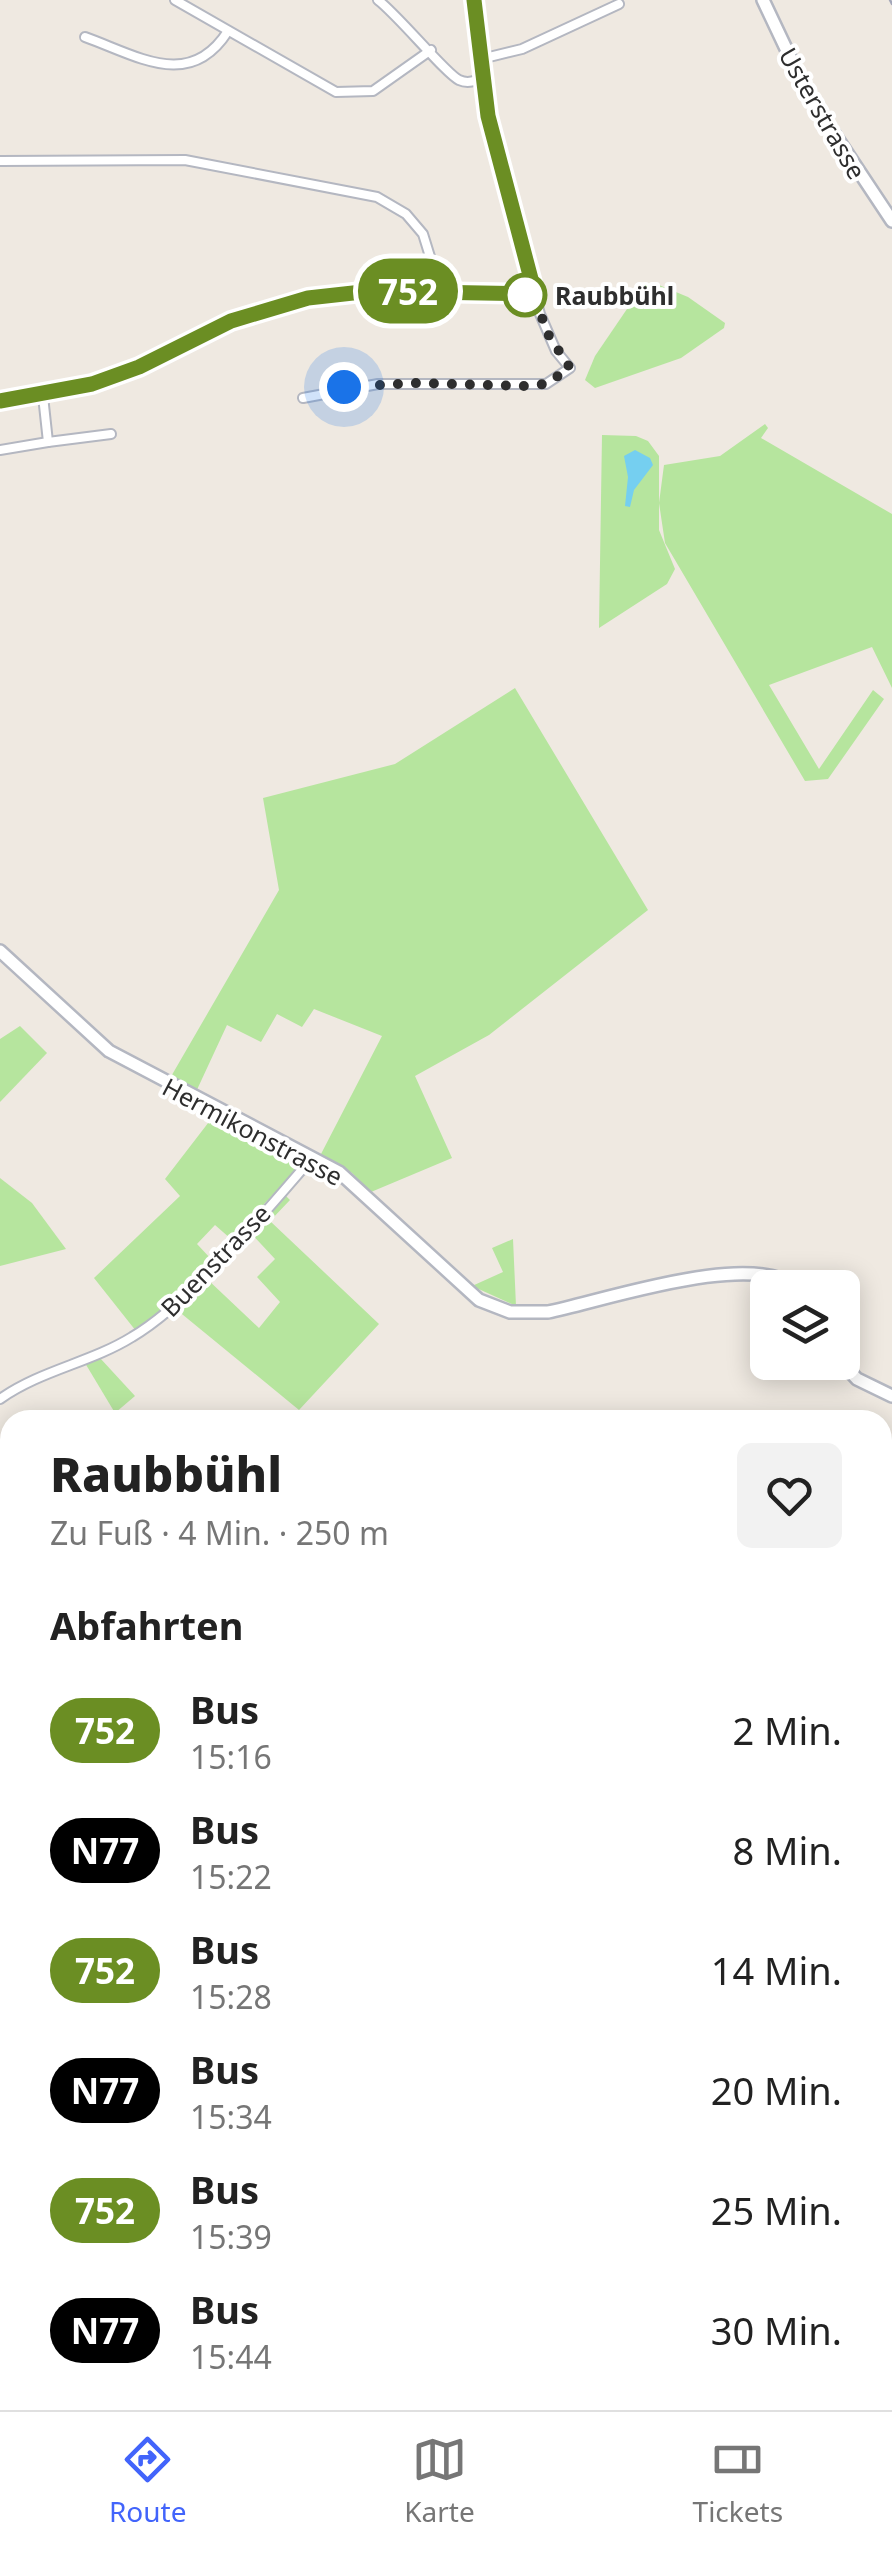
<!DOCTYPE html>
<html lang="de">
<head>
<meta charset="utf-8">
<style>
  :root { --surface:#fff; --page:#f2f2f2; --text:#222; --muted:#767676; --line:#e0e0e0; --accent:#4264fb }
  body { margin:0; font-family:"Noto Sans",sans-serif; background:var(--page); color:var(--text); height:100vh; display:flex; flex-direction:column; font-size:38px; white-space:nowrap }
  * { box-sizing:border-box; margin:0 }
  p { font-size:32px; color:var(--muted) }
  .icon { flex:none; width:55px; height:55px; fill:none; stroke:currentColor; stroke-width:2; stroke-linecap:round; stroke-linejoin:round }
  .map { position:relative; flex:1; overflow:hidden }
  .drawer { position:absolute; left:0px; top:1410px; width:892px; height:1000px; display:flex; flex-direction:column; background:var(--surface); border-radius:30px 30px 0 0; box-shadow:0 5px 25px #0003 }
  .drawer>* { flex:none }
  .badge { padding:0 20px; border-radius:32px; font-size:35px; line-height:65px }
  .buttons { position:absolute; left:750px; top:1270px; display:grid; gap:20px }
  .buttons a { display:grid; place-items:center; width:110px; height:110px; border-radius:15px; background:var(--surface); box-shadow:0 5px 25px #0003; font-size:50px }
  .you { position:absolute; width:50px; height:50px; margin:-25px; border:8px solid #fff; border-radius:50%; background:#1a73e8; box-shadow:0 0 0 15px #1a73e833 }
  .map>.badge { position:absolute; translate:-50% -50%; box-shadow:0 0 0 5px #fff }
  h2 { padding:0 50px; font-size:38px; line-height:90px }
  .round { display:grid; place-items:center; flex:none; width:105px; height:105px; border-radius:15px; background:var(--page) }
  .head { display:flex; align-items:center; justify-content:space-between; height:170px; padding:0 50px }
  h1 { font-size:48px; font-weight:800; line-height:75px }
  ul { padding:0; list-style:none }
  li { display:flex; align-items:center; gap:30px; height:120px; padding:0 50px }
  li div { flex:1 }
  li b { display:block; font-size:38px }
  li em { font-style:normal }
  li .badge { min-width:110px; font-weight:700; text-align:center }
  .dock { display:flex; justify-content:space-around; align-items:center; height:140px; border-top:2px solid var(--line); background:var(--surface); font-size:28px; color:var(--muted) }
  .dock a { display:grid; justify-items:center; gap:5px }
  .dock .selected { color:var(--accent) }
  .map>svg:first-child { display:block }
  .industrial { fill:#e3e1e8 }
  .green { fill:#b6e59e }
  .pitch { fill:#c9ec9a }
  .water { fill:#75cff0 }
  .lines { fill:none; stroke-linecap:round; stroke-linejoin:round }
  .stream { stroke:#75cff0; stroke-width:2.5 }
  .street-casing { stroke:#b4b7c1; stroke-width:12 }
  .secondary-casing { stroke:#b4b7c1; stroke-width:16 }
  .street { stroke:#fff; stroke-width:8 }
  .secondary { stroke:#fff; stroke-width:11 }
  .rail { stroke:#a3a6b8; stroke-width:2.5 }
  .line-casing { stroke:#fff; stroke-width:22 }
  .line { stroke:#6b8e23; stroke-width:15 }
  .walk { stroke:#2e2e2e; stroke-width:10; stroke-dasharray:0 18 }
  .stop-dot { fill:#fff; stroke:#6b8e23; stroke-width:5 }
  .labels { text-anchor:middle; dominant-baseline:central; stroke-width:8; stroke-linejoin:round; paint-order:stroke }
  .street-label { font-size:25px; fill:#2e2e2e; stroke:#fff }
  .stop-label { font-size:25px; font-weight:bold; fill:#2e2e2e; stroke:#fff; text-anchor:start }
</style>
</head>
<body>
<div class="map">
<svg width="892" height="2410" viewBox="0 0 892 2410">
  <rect width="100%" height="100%" fill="#efe9e1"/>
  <path class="industrial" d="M109,2400H455L458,2410H25Z"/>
  <g class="green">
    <path d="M654,283L688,297L725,323L724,328L681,358L595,388L585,380L595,356L644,284Z"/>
    <path d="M765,424L768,428L761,438L892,514V688L872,647L769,685L819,769L873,690L884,699L828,779L805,781L665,543L659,503L664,465L720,456Z"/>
    <path d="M602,435L636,436L648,441L659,456V530L675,569L667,584L599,628Z"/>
    <path d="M515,688L648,910L489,1035L415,1076L452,1158L371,1192L352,1173L321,1154L382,1036L314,1009L302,1027L277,1014L261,1042L227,1025L195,1094L169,1080L279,890L263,798L395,764Z"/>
    <path d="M20,1026L47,1053L0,1102V1039Z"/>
    <path d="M215,1114L299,1157V1167L231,1239L215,1225L197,1244L212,1260L162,1313L136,1331L94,1278L180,1196L165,1179Z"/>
    <path d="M0,1178L32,1203L66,1249L0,1266Z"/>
    <path d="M284,1194L290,1200L270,1221L379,1324L299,1410L177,1310L206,1278L259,1328L280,1302L257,1277L275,1259L248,1230Z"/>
    <path d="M513,1239L516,1306L472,1286L503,1272L492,1248Z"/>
    <path d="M100,1358L135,1396L115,1413L85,1363Z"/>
    <path d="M883,2315L892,2322V2410H629L634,2400H882Z"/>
  </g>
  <path class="pitch" d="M467,2400H567L570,2410H470Z"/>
  <path class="water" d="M635,450L650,458L653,465L634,490L630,507L625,506L628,477L624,456Z"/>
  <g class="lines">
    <g class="stream">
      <path d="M882,2325L892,2327"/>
      <path d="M75,2410L123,2400"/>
    </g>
    <defs>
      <g id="street">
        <path d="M175,0L336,92L373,91L431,50"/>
        <path d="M378,0C399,16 446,74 459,80C468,84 474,81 483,78"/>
        <path d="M85,37C138,56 190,91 228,31"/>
        <path d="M481,59L522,49L619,4"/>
        <path d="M0,161L185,160L377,197L406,214L423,234L432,263V292"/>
        <path d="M303,398L378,384H546L570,368L556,351L540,314L490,125L474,0"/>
        <path d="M0,401L92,384L139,367L231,321L308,298L371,291L535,294"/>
        <path d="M48,442L111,434"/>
        <path d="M0,450L48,442L43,396"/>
        <path d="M0,1399C41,1370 90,1363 132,1337C190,1303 266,1211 312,1158"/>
        <path d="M892,2114L882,2120L892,2130"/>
        <path d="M398,2400L401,2410"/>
      </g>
      <g id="secondary">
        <path d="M763,0L807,93L892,221"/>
        <path d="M0,951L109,1051L339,1172L479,1300L510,1312H548C603,1301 753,1249 796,1288"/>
        <path d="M841,1362L857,1379L892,1396"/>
      </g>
    </defs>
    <use href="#street" class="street-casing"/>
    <use href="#secondary" class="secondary-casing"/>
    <use href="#street" class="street"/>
    <use href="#secondary" class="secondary"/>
    <path class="rail" d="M890,0L892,4"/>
  </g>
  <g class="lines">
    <defs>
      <path id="line" d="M0,401L92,384L139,367L231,321L308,298L371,291L535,294L488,116L474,0"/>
    </defs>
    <use href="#line" class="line-casing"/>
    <use href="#line" class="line"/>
    <path class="walk" d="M344,387L418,383L523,386L546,384L570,368L546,331L535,294L525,295"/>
  </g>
  <circle class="stop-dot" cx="525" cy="295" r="20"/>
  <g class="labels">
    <g class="street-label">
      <text transform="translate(823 113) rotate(60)">Usterstrasse</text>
      <text transform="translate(253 1131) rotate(28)">Hermikonstrasse</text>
      <text transform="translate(215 1260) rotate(-46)">Buenstrasse</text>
    </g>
    <g class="stop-label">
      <text x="555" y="295">Raubbühl</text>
    </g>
  </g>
</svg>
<div class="buttons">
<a><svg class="icon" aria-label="layers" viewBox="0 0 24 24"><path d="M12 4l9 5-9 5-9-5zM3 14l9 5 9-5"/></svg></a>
</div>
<div class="you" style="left:344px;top:387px"></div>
<b class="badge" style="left:408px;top:291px;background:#6b8e23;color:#fff">752</b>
<section class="drawer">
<div class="head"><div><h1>Raubbühl</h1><p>Zu Fuß · 4 Min. · 250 m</p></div><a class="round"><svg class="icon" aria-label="heart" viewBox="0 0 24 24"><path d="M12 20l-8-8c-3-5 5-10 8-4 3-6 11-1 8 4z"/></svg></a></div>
<h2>Abfahrten</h2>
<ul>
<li><span class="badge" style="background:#6b8e23;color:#fff">752</span><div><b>Bus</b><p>15:16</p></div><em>2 Min.</em></li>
<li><span class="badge" style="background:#000;color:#fff">N77</span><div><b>Bus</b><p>15:22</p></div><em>8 Min.</em></li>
<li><span class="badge" style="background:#6b8e23;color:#fff">752</span><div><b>Bus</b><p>15:28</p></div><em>14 Min.</em></li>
<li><span class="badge" style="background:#000;color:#fff">N77</span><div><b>Bus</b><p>15:34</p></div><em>20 Min.</em></li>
<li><span class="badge" style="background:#6b8e23;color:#fff">752</span><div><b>Bus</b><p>15:39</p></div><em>25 Min.</em></li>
<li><span class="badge" style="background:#000;color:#fff">N77</span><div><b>Bus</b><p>15:44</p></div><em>30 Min.</em></li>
</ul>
</section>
</div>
<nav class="dock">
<a class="selected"><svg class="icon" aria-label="directions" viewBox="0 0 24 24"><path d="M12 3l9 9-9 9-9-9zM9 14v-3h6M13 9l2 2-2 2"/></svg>Route</a>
<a><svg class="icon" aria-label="map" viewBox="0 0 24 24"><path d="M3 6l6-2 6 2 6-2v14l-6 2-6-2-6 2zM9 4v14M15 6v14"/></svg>Karte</a>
<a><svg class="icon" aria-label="tickets" viewBox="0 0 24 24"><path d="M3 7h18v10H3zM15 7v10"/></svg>Tickets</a>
</nav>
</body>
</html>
